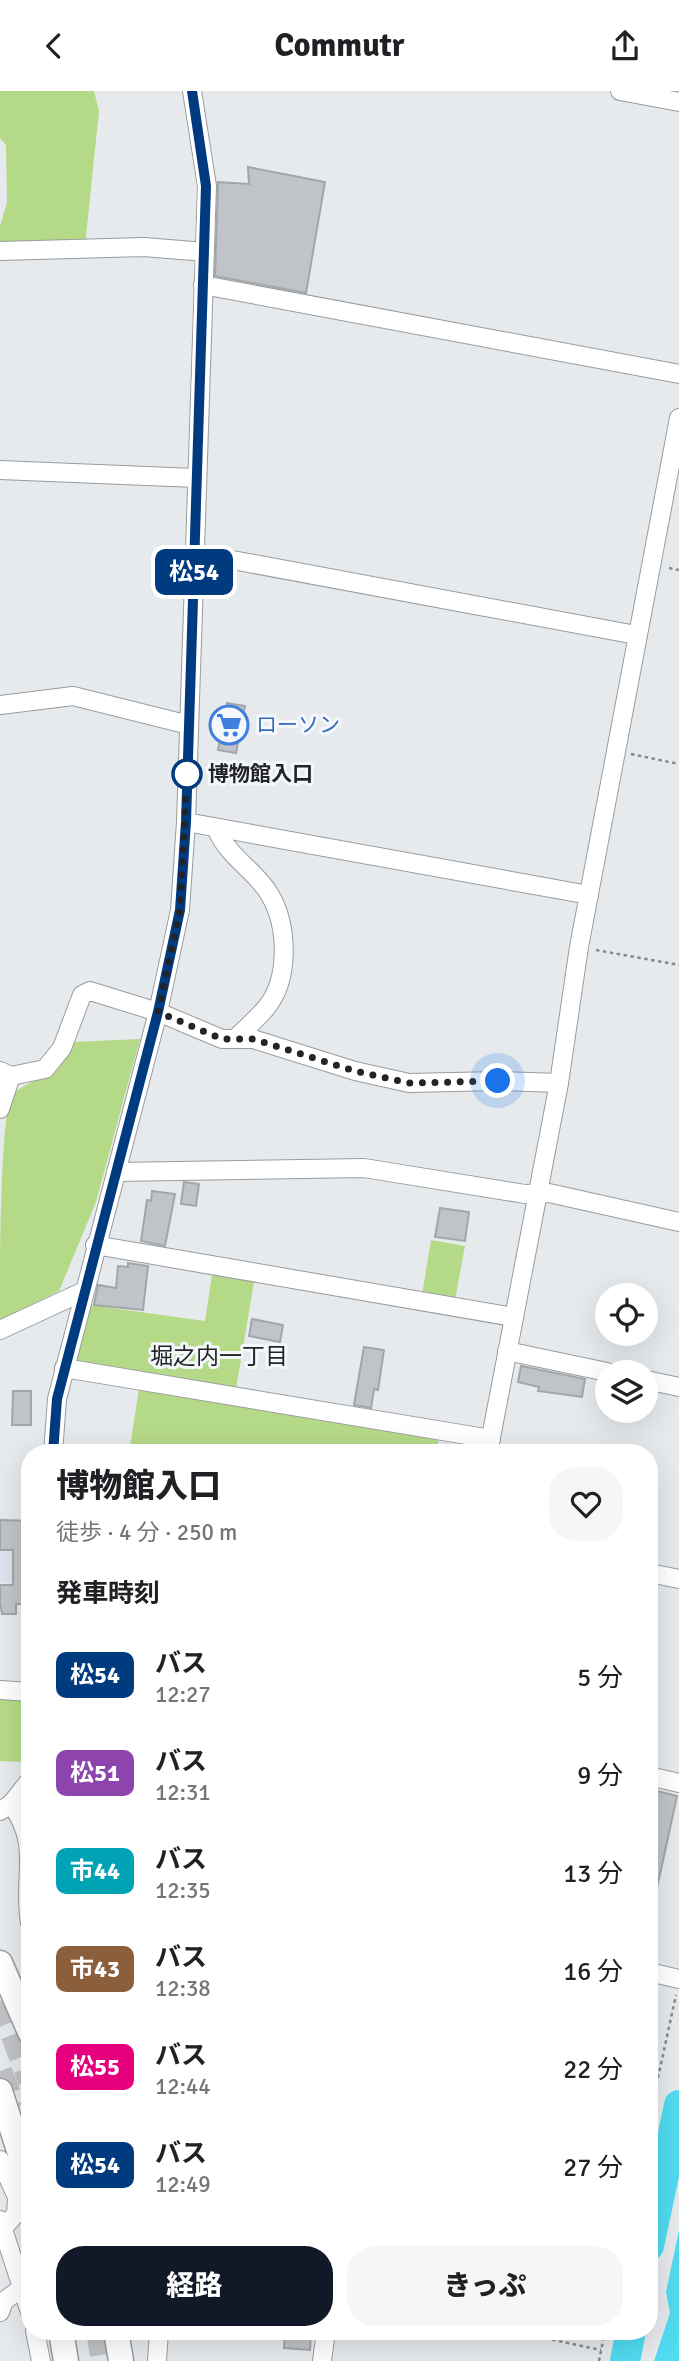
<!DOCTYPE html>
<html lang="ja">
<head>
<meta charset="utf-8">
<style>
  :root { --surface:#fff; --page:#f6f6f6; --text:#202124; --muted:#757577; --accent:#111827 }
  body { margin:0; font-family:Signika,"Noto Sans JP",sans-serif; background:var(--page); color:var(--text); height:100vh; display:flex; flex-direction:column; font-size:26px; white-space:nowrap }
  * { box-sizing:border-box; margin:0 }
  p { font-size:23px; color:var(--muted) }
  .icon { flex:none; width:38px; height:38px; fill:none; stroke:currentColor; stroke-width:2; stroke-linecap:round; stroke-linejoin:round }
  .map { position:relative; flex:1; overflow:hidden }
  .panel { position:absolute; left:21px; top:1353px; width:637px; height:896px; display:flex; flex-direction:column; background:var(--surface); border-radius:28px; box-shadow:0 7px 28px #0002 }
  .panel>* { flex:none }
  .badge { padding:0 14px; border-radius:10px; font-size:24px; line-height:46px }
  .fabs { position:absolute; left:595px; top:1192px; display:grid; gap:14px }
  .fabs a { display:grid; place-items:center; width:63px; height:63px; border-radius:50%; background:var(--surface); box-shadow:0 7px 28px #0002; font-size:35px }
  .you { position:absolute; width:35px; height:35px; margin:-18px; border:5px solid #fff; border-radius:50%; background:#1a73e8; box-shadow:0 0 0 10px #1a73e833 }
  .map>.badge { position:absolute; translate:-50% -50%; box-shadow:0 0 0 4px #fff }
  h2 { padding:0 35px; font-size:26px; line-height:63px }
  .round { display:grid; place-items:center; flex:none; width:74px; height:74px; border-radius:28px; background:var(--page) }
  .head { display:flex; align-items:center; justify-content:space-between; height:119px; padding:0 35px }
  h1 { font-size:33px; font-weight:800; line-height:52px }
  .primary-button { display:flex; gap:14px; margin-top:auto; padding:14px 35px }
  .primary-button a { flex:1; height:80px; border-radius:28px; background:var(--accent); color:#fff; font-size:28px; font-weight:800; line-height:80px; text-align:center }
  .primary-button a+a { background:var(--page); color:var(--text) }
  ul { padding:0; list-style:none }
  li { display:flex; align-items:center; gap:21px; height:98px; padding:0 35px }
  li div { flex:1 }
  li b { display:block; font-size:26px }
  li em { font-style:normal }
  li .badge { min-width:77px; font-weight:700; text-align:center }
  header { display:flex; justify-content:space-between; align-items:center; height:91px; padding:0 35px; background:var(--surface); font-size:32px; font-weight:800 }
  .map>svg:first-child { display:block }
  .built { fill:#dce3ee }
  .green { fill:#b5da87 }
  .water { fill:#50dbf0 }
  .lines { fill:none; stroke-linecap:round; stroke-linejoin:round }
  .river { stroke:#50dbf0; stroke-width:30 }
  .building { fill:#c0c3c7; stroke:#a3a6a9; stroke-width:2 }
  .highway-tunnel { stroke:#c0c2c5; stroke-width:24; stroke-dasharray:24 12; stroke-linecap:butt }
  .minor-casing { stroke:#999c9f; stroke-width:20 }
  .highway-casing { stroke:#999c9f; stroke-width:27 }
  .path { stroke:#87898b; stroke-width:2.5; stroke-dasharray:3.5 3.5; stroke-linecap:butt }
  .minor { stroke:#fff; stroke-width:18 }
  .highway { stroke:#fff; stroke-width:24 }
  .line-casing { stroke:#fff; stroke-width:16 }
  .line { stroke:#003b80; stroke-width:10 }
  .walk { stroke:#232425; stroke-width:7; stroke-dasharray:0 12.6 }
  .stop-dot { fill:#fff; stroke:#003b80; stroke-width:3.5 }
  .labels { text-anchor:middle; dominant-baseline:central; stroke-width:6; stroke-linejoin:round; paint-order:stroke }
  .shop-label { font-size:21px; fill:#366cbe; stroke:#f4f7fb; text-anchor:start }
  .stop-label { font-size:21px; font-weight:bold; fill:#232425; stroke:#f4f7fb; text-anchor:start }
  .neighbourhood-label { font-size:23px; fill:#232425; stroke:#f4f7fb }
</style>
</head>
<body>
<header><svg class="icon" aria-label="back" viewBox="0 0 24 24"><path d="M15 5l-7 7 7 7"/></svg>Commutr<svg class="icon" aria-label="share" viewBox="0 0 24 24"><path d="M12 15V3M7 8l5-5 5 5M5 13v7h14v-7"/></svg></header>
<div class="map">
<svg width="679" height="2270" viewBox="0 0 679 2270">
  <rect width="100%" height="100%" fill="#e7eaed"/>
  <path class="built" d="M0,1427H30V1492L0,1491Z"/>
  <g class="green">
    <path d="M0,0H94L99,20L85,155L64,161L0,151V135L7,111L6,54L0,47Z"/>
    <path d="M140,948L96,1111L59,1200L0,1229C0,1183 0,1042 10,1008C23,986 60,992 71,951Z"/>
    <path d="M431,1149L465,1155L455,1209L422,1204Z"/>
    <path d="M212,1184L254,1191L236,1298L82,1275L76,1268L90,1214L205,1230Z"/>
    <path d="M139,1297L439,1347L436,1362H129Z"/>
    <path d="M0,1604L30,1607L24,1671L0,1670Z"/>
  </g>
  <path class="water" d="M679,2139V2270H654L670,2222L666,2201Z"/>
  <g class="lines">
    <g class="river">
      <path d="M649,2155L679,2014"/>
      <path d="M625,2270L631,2240"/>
    </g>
  </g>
  <g class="building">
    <path d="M248,76L325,91L306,202L215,185L218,91L249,93Z"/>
    <path d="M227,612L245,615L236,662L218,659Z"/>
    <path d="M184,1091L199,1093L196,1115L181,1113Z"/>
    <path d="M152,1100L175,1103L165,1155L141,1150L147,1109L151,1110Z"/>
    <path d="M440,1117L469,1121L465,1150L435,1146Z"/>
    <path d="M128,1172L148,1175L143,1219L94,1214L98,1194L116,1197L118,1175L128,1176Z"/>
    <path d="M252,1228L283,1234L280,1251L249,1245Z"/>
    <path d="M364,1256L384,1259L378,1299L374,1298L371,1317L354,1314Z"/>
    <path d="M521,1275L585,1288L582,1306L538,1300L539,1296L518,1291Z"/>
    <path d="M13,1300H31V1334H12Z"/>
    <path d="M0,1429L30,1430V1513H16V1523H2L0,1512V1494H13V1459H0Z"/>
    <path d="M657,1700L677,1705L655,1806L649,1805V1726Z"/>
    <path d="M285,2240L311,2241L310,2259L284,2257Z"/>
  </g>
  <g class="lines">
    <g class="highway-tunnel">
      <path d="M0,1910L30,1990"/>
      <path d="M0,1980L14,2017"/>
      <path d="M98,2240L103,2270"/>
    </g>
    <defs>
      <g id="minor">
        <path d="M620,0L679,11"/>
        <path d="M0,160L144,156L205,161"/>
        <path d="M203,194L679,283"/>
        <path d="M0,379L196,387"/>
        <path d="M195,462L636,544"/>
        <path d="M0,614L73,605L189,634"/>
        <path d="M186,731L589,804"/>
        <path d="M216,737C229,768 255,778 270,804C288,835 290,888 266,917C257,928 245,938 235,948"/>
        <path d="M0,980L11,985L45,978L62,957L82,904L90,900L158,921L222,948H253L355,980L409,992L498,990L559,992"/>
        <path d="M0,1018L11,985"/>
        <path d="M116,1081L364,1077L525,1103L549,1102L679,1131"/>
        <path d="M95,1154L513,1226"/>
        <path d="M0,1239L82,1201"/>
        <path d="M507,1260L607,1281"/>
        <path d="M64,1277L491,1348"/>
        <path d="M646,1289L679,1296"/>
        <path d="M53,1362L57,1308L158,921L180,819L186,731L207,95L192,0"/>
        <path d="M488,1362L559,992L579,856L679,327"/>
        <path d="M649,1482L679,1488"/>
        <path d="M0,1599L30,1601"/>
        <path d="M649,1685L679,1692"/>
        <path d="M11,1713C42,1755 22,1786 30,1832"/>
        <path d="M0,1720L11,1713L30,1689"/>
        <path d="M649,1881L679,1888"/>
        <path d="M0,2069L17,2106L16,2123L3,2137"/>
        <path d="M0,2129L30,2221"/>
        <path d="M0,2221L4,2210L23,2196"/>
        <path d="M35,2240L41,2270"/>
        <path d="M157,2270L159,2240"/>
        <path d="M322,2270L326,2240"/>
      </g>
      <g id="highway">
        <path d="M0,1872L30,1941"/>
        <path d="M0,2000L30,2094"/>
        <path d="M61,2240L66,2270"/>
        <path d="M116,2240L121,2270"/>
      </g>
    </defs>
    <use href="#minor" class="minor-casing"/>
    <use href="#highway" class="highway-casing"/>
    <g class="path">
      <path d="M669,477L679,479"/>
      <path d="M631,663L679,673"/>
      <path d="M596,859L679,874"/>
      <path d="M649,2028L676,1904"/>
      <path d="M511,2240L601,2259"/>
      <path d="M599,2270L605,2240"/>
    </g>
    <use href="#minor" class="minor"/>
    <use href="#highway" class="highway"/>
  </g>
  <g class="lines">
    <defs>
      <path id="line" d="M53,1362L57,1308L158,921L180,819L186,731L206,95L192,0"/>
    </defs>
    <use href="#line" class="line-casing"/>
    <use href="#line" class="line"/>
    <path class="walk" d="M187,683L180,819L158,921L222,948H253L355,980L409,992L498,990"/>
  </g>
  <defs>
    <symbol id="supermarket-ring" viewBox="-11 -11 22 22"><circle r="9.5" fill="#f4f7fb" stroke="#3f7fe0" stroke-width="1.5"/><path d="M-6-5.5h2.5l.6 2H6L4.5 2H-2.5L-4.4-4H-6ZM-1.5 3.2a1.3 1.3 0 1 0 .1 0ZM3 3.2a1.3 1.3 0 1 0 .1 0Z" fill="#3f7fe0"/></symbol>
  </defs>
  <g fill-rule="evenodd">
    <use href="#supermarket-ring" x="207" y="612" width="44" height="44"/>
  </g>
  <circle class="stop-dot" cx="187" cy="683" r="14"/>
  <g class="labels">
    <g class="shop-label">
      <text x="256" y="634">ローソン</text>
    </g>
    <g class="stop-label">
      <text x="208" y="683">博物館入口</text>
    </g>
    <g class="neighbourhood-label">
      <text x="219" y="1265">堀之内一丁目</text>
    </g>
  </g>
</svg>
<div class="fabs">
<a><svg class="icon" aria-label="locate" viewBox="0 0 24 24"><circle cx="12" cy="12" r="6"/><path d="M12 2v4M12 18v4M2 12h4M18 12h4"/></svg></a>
<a><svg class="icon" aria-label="layers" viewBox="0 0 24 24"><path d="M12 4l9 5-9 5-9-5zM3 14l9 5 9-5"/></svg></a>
</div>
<div class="you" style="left:498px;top:990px"></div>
<b class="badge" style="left:194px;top:481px;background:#003b80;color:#fff">松54</b>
<section class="panel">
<div class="head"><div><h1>博物館入口</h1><p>徒歩 · 4 分 · 250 m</p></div><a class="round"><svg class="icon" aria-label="heart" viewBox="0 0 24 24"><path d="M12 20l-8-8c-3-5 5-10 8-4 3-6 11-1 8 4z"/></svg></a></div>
<h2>発車時刻</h2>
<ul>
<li><span class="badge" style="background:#003b80;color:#fff">松54</span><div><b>バス</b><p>12:27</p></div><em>5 分</em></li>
<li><span class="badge" style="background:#8e44ad;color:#fff">松51</span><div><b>バス</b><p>12:31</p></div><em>9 分</em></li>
<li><span class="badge" style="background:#00a3b4;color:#fff">市44</span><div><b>バス</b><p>12:35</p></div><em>13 分</em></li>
<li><span class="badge" style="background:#8b5e3c;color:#fff">市43</span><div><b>バス</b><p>12:38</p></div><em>16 分</em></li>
<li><span class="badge" style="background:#e6007e;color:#fff">松55</span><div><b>バス</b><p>12:44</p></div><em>22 分</em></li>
<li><span class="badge" style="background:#003b80;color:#fff">松54</span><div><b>バス</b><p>12:49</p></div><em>27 分</em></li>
</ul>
<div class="primary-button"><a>経路</a><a>きっぷ</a></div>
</section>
</div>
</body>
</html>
